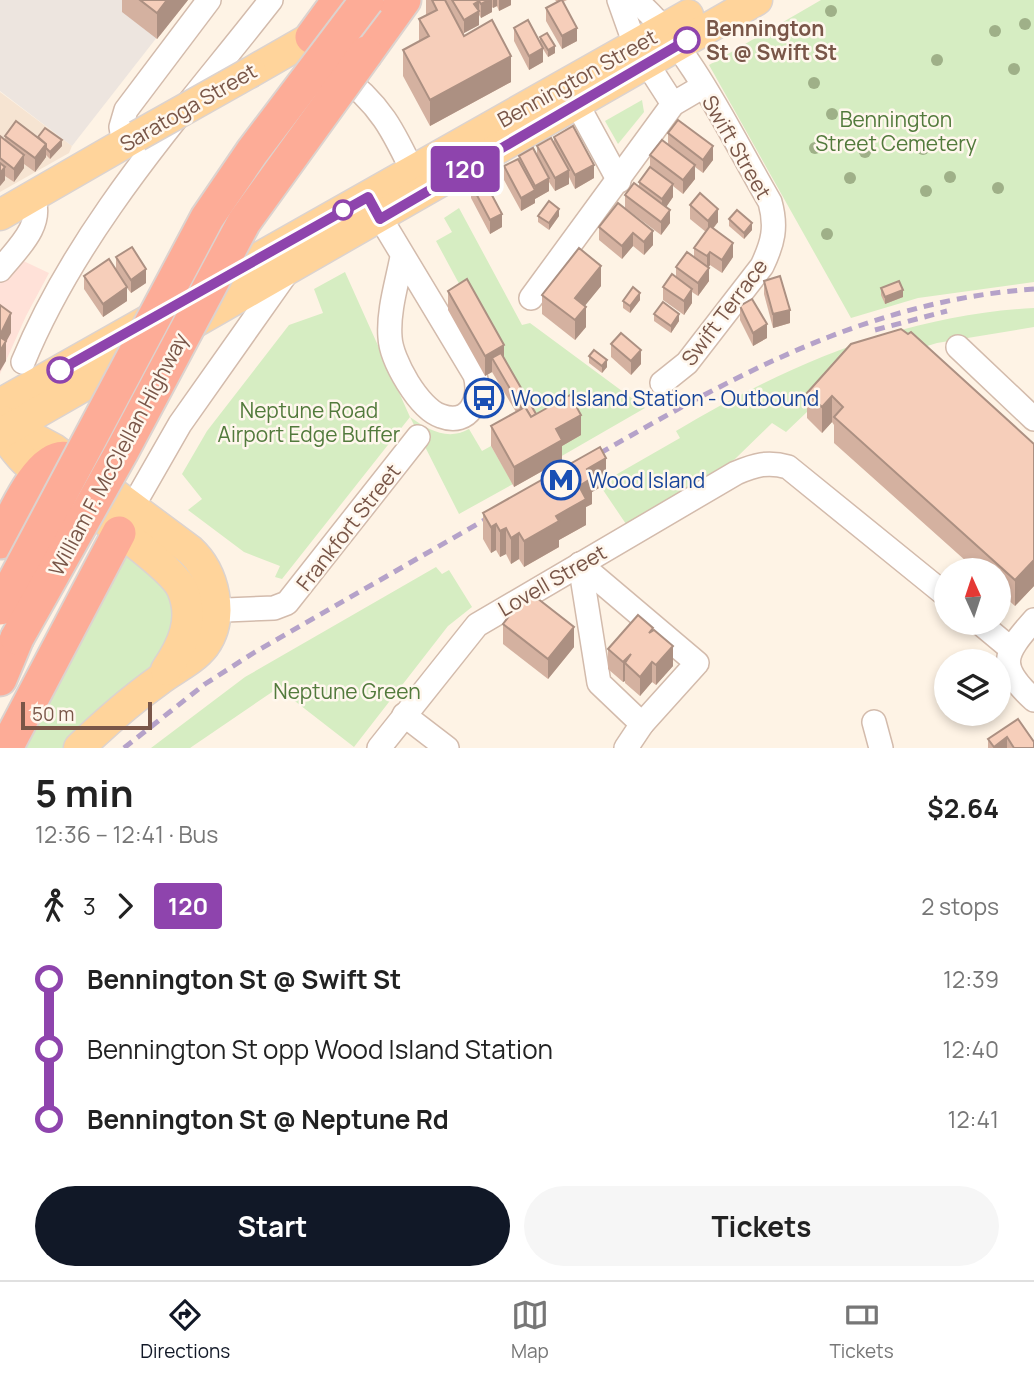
<!DOCTYPE html>
<html lang="en">
<head>
<meta charset="utf-8">
<style>
  :root { --surface:#fff; --page:#f6f6f6; --text:#222; --muted:#767676; --line:#e0e0e0; --accent:#111827 }
  body { margin:0; font-family:Manrope,sans-serif; background:var(--page); color:var(--text); height:100vh; display:flex; flex-direction:column; font-size:26px; white-space:nowrap }
  * { box-sizing:border-box; margin:0 }
  p { font-size:23px; color:var(--muted) }
  .icon { flex:none; width:38px; height:38px; fill:none; stroke:currentColor; stroke-width:2; stroke-linecap:round; stroke-linejoin:round }
  .map { position:relative; height:748px; overflow:hidden }
  .sheet { display:flex; flex-direction:column; background:var(--surface); flex:1 }
  .sheet>* { flex:none }
  .badge { padding:0 14px; border-radius:5px; font-size:24px; line-height:46px }
  .needle { width:46px; rotate:357deg }
  .tools { position:absolute; left:934px; top:558px; display:grid; gap:14px }
  .tools a { display:grid; place-items:center; width:77px; height:77px; border-radius:50%; background:var(--surface); box-shadow:0 4px 10px #0003; font-size:35px }
  .scale { position:absolute; left:21px; bottom:18px; width:131px; box-sizing:border-box; padding-left:7px; border:4px solid #795648; border-top:0; font-size:19px; line-height:24px; white-space:nowrap; color:#795648; -webkit-text-stroke:5px #fff7ed; paint-order:stroke }
  .map>.badge { position:absolute; translate:-50% -50%; box-shadow:0 0 0 4px #fff }
  .legs { display:flex; align-items:center; gap:10px; height:77px; padding:0 35px; font-size:23px }
  .legs p { margin-inline-start:auto }
  .overview { display:flex; align-items:center; justify-content:space-between; height:119px; padding:0 35px }
  h1 { font-size:38px; font-weight:700; line-height:52px }
  .button { display:flex; gap:14px; margin-top:auto; padding:14px 35px }
  .button a { flex:1; height:80px; border-radius:42px; background:var(--accent); color:#fff; font-size:28px; font-weight:700; line-height:80px; text-align:center }
  .button a+a { background:var(--page); color:var(--text) }
  ul { padding:0 35px; list-style:none }
  li { display:flex; align-items:center; gap:24px; height:70px; font-size:26px }
  li i { display:grid; place-items:center; width:10px; height:100%; margin:0 9px; background:currentColor }
  li i::after { content:''; width:18px; height:18px; margin:-9px; border:5px solid; border-radius:50%; background:var(--surface) }
  li p { margin-inline-start:auto }
  li:first-child i { background:linear-gradient(#0000 50%,currentColor 0) }
  li:last-child i { background:linear-gradient(currentColor 50%,#0000 0) }
  .tabs { display:flex; justify-content:space-around; align-items:center; height:98px; border-top:2px solid var(--line); background:var(--surface); font-size:19px; color:var(--muted) }
  .tabs a { display:grid; justify-items:center; gap:4px }
  .tabs .selected { color:var(--accent) }
  .map>svg:first-child { display:block }
  .residential { fill:#f6e4d2 }
  .commercial { fill:#ffe1d8 }
  .industrial { fill:#ede5df }
  .green { fill:#d6edc2 }
  .lines { fill:none; stroke-linecap:round; stroke-linejoin:round }
  .minor-casing { stroke:#d3bbac; stroke-width:26 }
  .major-casing { stroke:#dcd3cf; stroke-width:33 }
  .highway-casing { stroke:#dcd3cf; stroke-width:37 }
  .minor { stroke:#fff; stroke-width:23 }
  .major { stroke:#ffd49b; stroke-width:30 }
  .highway { stroke:#fdac97; stroke-width:33 }
  .rail { stroke:#b5a2c9; stroke-width:5; stroke-dasharray:10 7; stroke-linecap:butt }
  .major-bridge-casing { stroke:#dcd3cf; stroke-width:33; stroke-linecap:butt }
  .highway-bridge-casing { stroke:#dcd3cf; stroke-width:37; stroke-linecap:butt }
  .major-bridge { stroke:#ffd49b; stroke-width:30 }
  .highway-bridge { stroke:#fdac97; stroke-width:33 }
  .tree { fill:#9fb088 }
  .wall { fill:#d4b1a0 }
  .shaded-wall { fill:#ac9082 }
  .building { fill:#f6ceba; stroke:#ac9082; stroke-width:2 }
  .line-1-casing { stroke:#fff; stroke-width:16 }
  .line-1 { stroke:#8e44ad; stroke-width:10 }
  .stop-1-dot { fill:#fff; stroke:#8e44ad; stroke-width:3.5 }
  .labels { text-anchor:middle; dominant-baseline:central; stroke-width:5; stroke-linejoin:round; paint-order:stroke }
  .stop-label { font-size:21px; font-weight:bold; fill:#795648; stroke:#fff7ed; text-anchor:start }
  .street-label { font-size:21px; fill:#795648; stroke:#fff7ed }
  .park-label { font-size:21px; fill:#527a3c; stroke:#fff7ed }
  .transit-label { font-size:21px; fill:#164399; stroke:#fff7ed; text-anchor:start }
</style>
</head>
<body>
<div class="map">
<svg width="1034" height="748" viewBox="0 0 1034 748">
  <rect width="100%" height="100%" fill="#fef3e5"/>
  <path class="residential" d="M0,92L72,146L69,153L0,192Z"/>
  <path class="commercial" d="M0,250L49,273L26,316L0,374Z"/>
  <path class="industrial" d="M0,0H186L72,146L0,91Z"/>
  <g class="green">
    <path d="M821,0H1034V282L918,298L851,318L709,65Z"/>
    <path d="M642,100L644,112L618,144L605,121Z"/>
    <path d="M459,208L522,325L530,323L645,408L560,457L539,432L436,241L452,232L444,218Z"/>
    <path d="M345,272L410,417C428,430 448,441 469,429L482,451L491,446L513,484L459,514L410,417L282,579L275,577L280,566L244,552L188,510L202,499L182,474L207,431L289,325L323,313L314,289Z"/>
    <path d="M1034,308V327L937,343L852,369L786,432L772,423L735,459L626,524L601,487L606,484L605,481L680,438L676,431C786,365 904,315 1034,308Z"/>
    <path d="M123,549L160,580L170,596L175,616L160,660L63,748H19Z"/>
    <path d="M436,567L442,574L449,570L472,607L448,626L354,747L278,688L190,748H151L245,677Z"/>
  </g>
  <g class="lines">
    <defs>
      <g id="minor">
        <path d="M619,0L635,45L673,104"/>
        <path d="M635,0C689,44 734,141 770,202C777,227 773,243 762,266L687,363L662,383"/>
        <path d="M336,72C382,103 396,136 419,185"/>
        <path d="M577,104L619,181"/>
        <path d="M124,144L121,127L126,110L209,0"/>
        <path d="M372,204L475,375C482,398 470,427 441,416C419,409 391,360 390,337C388,311 397,283 402,257"/>
        <path d="M0,270C16,250 46,224 32,196"/>
        <path d="M531,298L673,104L702,87"/>
        <path d="M958,347L1034,419"/>
        <path d="M23,362C79,226 181,115 271,0"/>
        <path d="M125,520L180,424L288,271"/>
        <path d="M580,564L697,663L642,724L626,748"/>
        <path d="M580,564L599,683L642,724"/>
        <path d="M202,611L274,608L287,603L418,437"/>
        <path d="M1034,620C1003,655 997,666 1034,700"/>
        <path d="M980,623L1010,648"/>
        <path d="M404,715L447,748"/>
        <path d="M874,722L881,748"/>
        <path d="M379,748L477,625L736,473C755,465 768,461 788,467L947,596"/>
      </g>
      <g id="major">
        <path d="M251,72L333,25"/>
        <path d="M0,215L137,136"/>
        <path d="M0,404L688,15"/>
        <path d="M0,420L54,449L190,550C214,572 225,616 205,645C193,661 173,669 158,681C130,701 104,724 79,748"/>
        <path d="M0,430C9,441 17,455 27,463C57,487 170,562 182,589C195,619 183,645 166,670"/>
        <path d="M0,434L757,0"/>
      </g>
      <g id="highway">
        <path d="M312,37L339,0"/>
        <path d="M366,53L404,0"/>
        <path d="M0,542C11,521 39,451 68,459"/>
        <path d="M0,679L17,638"/>
        <path d="M6,748L119,533"/>
      </g>
    </defs>
    <use href="#minor" class="minor-casing"/>
    <use href="#major" class="major-casing"/>
    <use href="#highway" class="highway-casing"/>
    <use href="#minor" class="minor"/>
    <use href="#major" class="major"/>
    <use href="#highway" class="highway"/>
    <g class="rail">
      <path d="M875,330L947,311"/>
      <path d="M585,462C728,379 865,301 1034,289"/>
      <path d="M124,748L205,684L255,652L500,511"/>
    </g>
    <defs>
      <path id="major-bridge" d="M137,136L251,72"/>
      <g id="highway-bridge">
        <path d="M0,608L207,218L252,152L367,0"/>
        <path d="M17,638L121,453L244,222L366,53"/>
      </g>
    </defs>
    <use href="#major-bridge" class="major-bridge-casing"/>
    <use href="#highway-bridge" class="highway-bridge-casing"/>
    <use href="#major-bridge" class="major-bridge"/>
    <use href="#highway-bridge" class="highway-bridge"/>
  </g>
  <g class="tree">
    <circle cx="831" cy="11" r="6"/>
    <circle cx="1025" cy="24" r="6"/>
    <circle cx="995" cy="31" r="6"/>
    <circle cx="937" cy="60" r="6"/>
    <circle cx="1014" cy="69" r="6"/>
    <circle cx="814" cy="83" r="6"/>
    <circle cx="832" cy="114" r="6"/>
    <circle cx="815" cy="148" r="6"/>
    <circle cx="923" cy="149" r="6"/>
    <circle cx="865" cy="152" r="6"/>
    <circle cx="950" cy="177" r="6"/>
    <circle cx="850" cy="178" r="6"/>
    <circle cx="998" cy="188" r="6"/>
    <circle cx="926" cy="191" r="6"/>
    <circle cx="827" cy="234" r="6"/>
  </g>
  <g class="wall">
    <path d="M122,0H188L157,39L122,12Z"/>
    <path d="M426,0H511V5L499,11L497,6L493,8L492,7V12L481,18L479,15V25L464,33V36L511,82L430,126L403,76V50L419,41V19L426,16Z"/>
    <path d="M555,0H567L563,2L577,41L562,49L546,21V8L557,2Z"/>
    <path d="M514,28L540,42V37L555,53L548,57L543,49V62L529,70L514,41Z"/>
    <path d="M668,133L713,160L703,173L695,167V179L683,194L673,186V197L666,207L670,223L661,235L625,208V195L639,186V182L650,167V155L668,145Z"/>
    <path d="M0,136L5,140V136L37,137L62,146L50,159L46,155V157L35,172L24,164V168L14,182L5,176V180L0,186Z"/>
    <path d="M554,137L594,178L575,189L569,177V184L555,191L549,182V191L535,199V203L521,211L504,180V166L519,159V156H537V146L554,143Z"/>
    <path d="M471,184L501,192L493,196L502,227L490,234L471,198Z"/>
    <path d="M618,203L653,245L644,255L633,246L622,259L599,240V227Z"/>
    <path d="M690,205L718,222L713,229L733,257L722,273L710,265L708,268L709,281L698,296L692,292V303L684,315L663,300V287L676,277V267L694,258V248L706,232L690,219Z"/>
    <path d="M538,216H559L549,230L538,222Z"/>
    <path d="M729,219L752,230L744,239L729,226Z"/>
    <path d="M116,257L146,283L131,293L127,288V301L103,317L84,289V276L116,271Z"/>
    <path d="M764,281L790,323L773,328L764,294Z"/>
    <path d="M601,286L584,306L586,327L575,340L542,314V295Z"/>
    <path d="M881,288L903,297L885,304L881,295Z"/>
    <path d="M448,291L504,359L536,414L581,435L562,446V460L514,487L491,446V426L516,412L492,372L485,376L448,310Z"/>
    <path d="M640,300L630,313L623,308V301Z"/>
    <path d="M740,306L767,338L753,346L740,320Z"/>
    <path d="M654,314L679,321L671,333L654,321Z"/>
    <path d="M611,344L641,364L631,375L611,357Z"/>
    <path d="M851,344L1034,444V586L1015,606L999,592V570H976L834,443V425L832,422L822,433L807,418V393Z"/>
    <path d="M589,356L607,367L602,373L589,363Z"/>
    <path d="M606,484L592,492V504L586,507V525L559,540V547L524,567L519,559L511,564L506,554L500,557L496,550L491,553L483,539V513Z"/>
    <path d="M503,624L574,647L548,679L503,644Z"/>
    <path d="M653,631L673,666L656,685L652,682L640,696L625,683V681L623,682L608,669V649Z"/>
    <path d="M1018,719L1034,748H988V739Z"/>
  </g>
  <g class="shaded-wall">
    <path d="M167,0H188L157,39V13Z"/>
    <path d="M489,0H492V12L481,18V4Z"/>
    <path d="M493,0H497V6L493,8Z"/>
    <path d="M499,0H511V5L499,11Z"/>
    <path d="M479,1V25L464,33V20L474,4Z"/>
    <path d="M577,28V41L562,49V36Z"/>
    <path d="M555,46V53L548,57V50Z"/>
    <path d="M543,48V62L529,70V56Z"/>
    <path d="M511,56V82L430,126V100Z"/>
    <path d="M62,140V146L50,159V152Z"/>
    <path d="M46,144V157L35,172V158Z"/>
    <path d="M713,146V160L703,173V160Z"/>
    <path d="M24,155V168L14,182V169Z"/>
    <path d="M594,165V178L575,189V175Z"/>
    <path d="M695,165V179L683,194V180Z"/>
    <path d="M5,167V180L0,186V173Z"/>
    <path d="M569,170V184L555,191V178Z"/>
    <path d="M501,178V192L487,199V186Z"/>
    <path d="M549,178V191L535,199V203L521,211V198L535,190V186Z"/>
    <path d="M673,184V197L662,213V199Z"/>
    <path d="M559,209V216L549,230V223Z"/>
    <path d="M718,209V222L708,234V221Z"/>
    <path d="M670,210V223L661,235V222Z"/>
    <path d="M502,214V227L490,234V220Z"/>
    <path d="M752,223V230L744,239V233Z"/>
    <path d="M653,231V245L644,255V242Z"/>
    <path d="M633,233V246L622,259V246Z"/>
    <path d="M733,243V257L722,273V260Z"/>
    <path d="M710,252V265L707,270V256Z"/>
    <path d="M601,266V286L575,318V298Z"/>
    <path d="M709,268V281L698,296V283Z"/>
    <path d="M146,269V283L131,293V280Z"/>
    <path d="M127,287V301L103,317V304Z"/>
    <path d="M692,289V303L684,315V301Z"/>
    <path d="M903,290V297L885,304V297Z"/>
    <path d="M640,293V300L630,313V306Z"/>
    <path d="M586,307V327L575,340V320Z"/>
    <path d="M790,310V323L773,328V314Z"/>
    <path d="M11,313V333L6,342V361L0,371V335Z"/>
    <path d="M679,314V321L671,333V326Z"/>
    <path d="M767,324V338L753,346V333Z"/>
    <path d="M504,345V365L492,358V372L485,376V356Z"/>
    <path d="M641,350V364L631,375V361Z"/>
    <path d="M607,360V367L602,373V366Z"/>
    <path d="M832,396V422L822,433V407Z"/>
    <path d="M581,415V435L562,446V460L514,487V467L556,429Z"/>
    <path d="M606,458V484L592,492V504L586,507V525L559,540V547L524,567V541L556,516L579,486L587,469Z"/>
    <path d="M496,524V550L491,553V527Z"/>
    <path d="M506,528V554L500,557V531Z"/>
    <path d="M519,533V559L511,564V538Z"/>
    <path d="M1034,560V586L1015,606V580Z"/>
    <path d="M574,627V647L548,679V659Z"/>
    <path d="M673,646V666L656,685V665Z"/>
    <path d="M631,654L625,663V681L623,682V662Z"/>
    <path d="M652,662V682L640,696V677Z"/>
    <path d="M1007,737V748H994V747Z"/>
  </g>
  <g class="building">
    <path d="M140,0H167L157,13Z"/>
    <path d="M432,0H445L464,36L492,20L511,56L430,100L403,50L429,36L419,19L437,10Z"/>
    <path d="M452,0H489L481,4L479,1L474,4L479,11L464,20Z"/>
    <path d="M561,0H562L577,28L562,36L546,8Z"/>
    <path d="M528,20L543,48L529,56L514,28Z"/>
    <path d="M547,33L555,46L548,50L540,37Z"/>
    <path d="M678,120L713,146L703,160L668,133Z"/>
    <path d="M16,121L46,144L35,158L5,136Z"/>
    <path d="M573,126L594,165L575,175L554,137Z"/>
    <path d="M45,128L62,140L50,152L46,148V144L38,137Z"/>
    <path d="M0,136L24,155L14,169L0,158Z"/>
    <path d="M551,138L569,170L555,178L537,146Z"/>
    <path d="M662,140L695,165L683,180L650,155Z"/>
    <path d="M533,148L549,178L535,186L519,156Z"/>
    <path d="M518,159L535,190L521,198L504,166Z"/>
    <path d="M0,163L5,167L0,173Z"/>
    <path d="M650,167L673,184L662,199L639,182Z"/>
    <path d="M497,170L501,178L487,186L502,214L490,220L471,184Z"/>
    <path d="M634,183L670,210L661,222L625,195Z"/>
    <path d="M700,193L718,209L708,221L690,205Z"/>
    <path d="M549,201L559,209L549,223L538,216Z"/>
    <path d="M618,203L653,231L644,242L633,233L622,246L599,227Z"/>
    <path d="M737,210L752,223L744,233L729,219Z"/>
    <path d="M710,226L733,243L722,260L710,252L707,256L694,248Z"/>
    <path d="M132,247L146,269L131,280L116,257Z"/>
    <path d="M579,248L601,266L575,298L586,307L575,320L542,295Z"/>
    <path d="M687,252L709,268L698,283L676,267Z"/>
    <path d="M109,259L127,287L103,304L84,276Z"/>
    <path d="M672,274L692,289L684,301L663,287Z"/>
    <path d="M780,276L790,310L773,314L764,281Z"/>
    <path d="M467,279L504,345L485,356L448,291Z"/>
    <path d="M899,281L903,290L885,297L881,288Z"/>
    <path d="M633,287L640,293L630,306L623,301Z"/>
    <path d="M752,299L767,324L753,333L740,306Z"/>
    <path d="M663,302L679,314L671,326L654,314Z"/>
    <path d="M0,305L11,313L0,335Z"/>
    <path d="M901,329L908,334L911,332L1034,444V560L1015,580L834,417L843,407L832,396L822,407L807,393L851,344Z"/>
    <path d="M621,333L641,350L631,361L611,344Z"/>
    <path d="M0,337L6,341L0,351Z"/>
    <path d="M594,350L607,360L602,366L589,356Z"/>
    <path d="M501,353L536,414L531,417L525,407L522,409L492,358Z"/>
    <path d="M570,395L581,415L556,429L562,440L514,467L491,426L525,407L531,417Z"/>
    <path d="M600,447L606,458L587,469L592,478L579,486L586,499L556,516L559,521L524,541L519,533L511,538L506,528L500,531L496,524L491,527L483,513Z"/>
    <path d="M528,591L574,627L548,659L503,624Z"/>
    <path d="M638,615L653,628L649,633L654,630L673,646L656,665L652,662L640,677L625,663L631,654L623,662L608,649Z"/>
    <path d="M1018,719L1034,742V748H1014L1007,737L994,747L988,739Z"/>
  </g>
  <g class="lines">
    <defs>
      <path id="line-1" d="M60,370L368,197L380,219L687,40"/>
    </defs>
    <use href="#line-1" class="line-1-casing"/>
    <use href="#line-1" class="line-1"/>
  </g>
  <defs>
    <symbol id="bus-ring" viewBox="-11 -11 22 22"><circle r="9.5" fill="#fff7ed" stroke="#1a4fb4" stroke-width="1.5"/><path d="M-5-6H5V4H4V6H2V4H-2V6H-4V4H-5ZM-3.5-4V0h7V-4ZM-3.5 1.2v1.5H-2V1.2ZM2 1.2v1.5H3.5V1.2Z" fill="#1a4fb4"/></symbol>
    <symbol id="metro-ring" viewBox="-11 -11 22 22"><circle r="9.5" fill="#fff7ed" stroke="#1a4fb4" stroke-width="1.5"/><path d="M-5.5 5V-5H-3L0 0L3-5H5.5V5H3V-.5L0 4L-3-.5V5Z" fill="#1a4fb4"/></symbol>
  </defs>
  <g fill-rule="evenodd">
    <use href="#bus-ring" x="462" y="376" width="44" height="44"/>
    <use href="#metro-ring" x="539" y="458" width="44" height="44"/>
  </g>
  <g class="stop-1-dot">
    <circle cx="687" cy="40" r="12"/>
    <circle cx="343" cy="210" r="9"/>
    <circle cx="60" cy="370" r="12"/>
  </g>
  <g class="labels">
    <g class="stop-label">
      <text x="706" y="28">Bennington<tspan x="706" dy="24">St @ Swift St</tspan></text>
    </g>
    <g class="street-label">
      <text transform="translate(577 78) rotate(-29)">Bennington Street</text>
      <text transform="translate(188 107) rotate(-30)">Saratoga Street</text>
      <text transform="translate(737 147) rotate(60)">Swift Street</text>
      <text transform="translate(724 312) rotate(-53)">Swift Terrace</text>
      <text transform="translate(118 454) rotate(-62)">William F. McClellan Highway</text>
      <text transform="translate(348 527) rotate(-52)">Frankfort Street</text>
      <text transform="translate(552 580) rotate(-30)">Lovell Street</text>
    </g>
    <g class="park-label">
      <text x="896" y="119">Bennington<tspan x="896" dy="24">Street Cemetery</tspan></text>
      <text x="309" y="410">Neptune Road<tspan x="309" dy="24">Airport Edge Buffer</tspan></text>
      <text x="347" y="691">Neptune Green</text>
    </g>
    <g class="transit-label">
      <text x="511" y="398">Wood Island Station - Outbound</text>
      <text x="588" y="480">Wood Island</text>
    </g>
  </g>
</svg>
<div class="tools">
<a><svg class="needle" viewBox="-14 -14 28 28"><path d="M0-13l5 13h-10z" fill="#e53935"/><path d="M0 13l5-13h-10z" fill="#767676"/></svg></a>
<a><svg class="icon" aria-label="layers" viewBox="0 0 24 24"><path d="M12 4l9 5-9 5-9-5zM3 14l9 5 9-5"/></svg></a>
</div>
<div class="scale">50 m</div>
<b class="badge" style="left:465px;top:169px;background:#8e44ad;color:#fff">120</b>
</div>
<section class="sheet">
<div class="overview"><div><h1>5 min</h1><p>12:36 – 12:41 · Bus</p></div><b>$2.64</b></div>
<div class="legs"><svg class="icon" aria-label="walk" viewBox="0 0 24 24"><circle cx="13" cy="4" r="2"/><path d="M13 8l-2 6 4 7M11 14l-3 7M7 12l3-4h3l4 4"/></svg>3<svg class="icon" aria-label="forward" viewBox="0 0 24 24"><path d="M9 5l7 7-7 7"/></svg><b class="badge" style="background:#8e44ad;color:#fff">120</b><p>2 stops</p></div>
<ul>
<li><i style="color:#8e44ad"></i><b>Bennington St @ Swift St</b><p>12:39</p></li>
<li><i style="color:#8e44ad"></i><span>Bennington St opp Wood Island Station</span><p>12:40</p></li>
<li><i style="color:#8e44ad"></i><b>Bennington St @ Neptune Rd</b><p>12:41</p></li>
</ul>
<div class="button"><a>Start</a><a>Tickets</a></div>
</section>
<nav class="tabs">
<a class="selected"><svg class="icon" aria-label="directions" viewBox="0 0 24 24"><path d="M12 3l9 9-9 9-9-9zM9 14v-3h6M13 9l2 2-2 2"/></svg>Directions</a>
<a><svg class="icon" aria-label="map" viewBox="0 0 24 24"><path d="M3 6l6-2 6 2 6-2v14l-6 2-6-2-6 2zM9 4v14M15 6v14"/></svg>Map</a>
<a><svg class="icon" aria-label="tickets" viewBox="0 0 24 24"><path d="M3 7h18v10H3zM15 7v10"/></svg>Tickets</a>
</nav>
</body>
</html>
